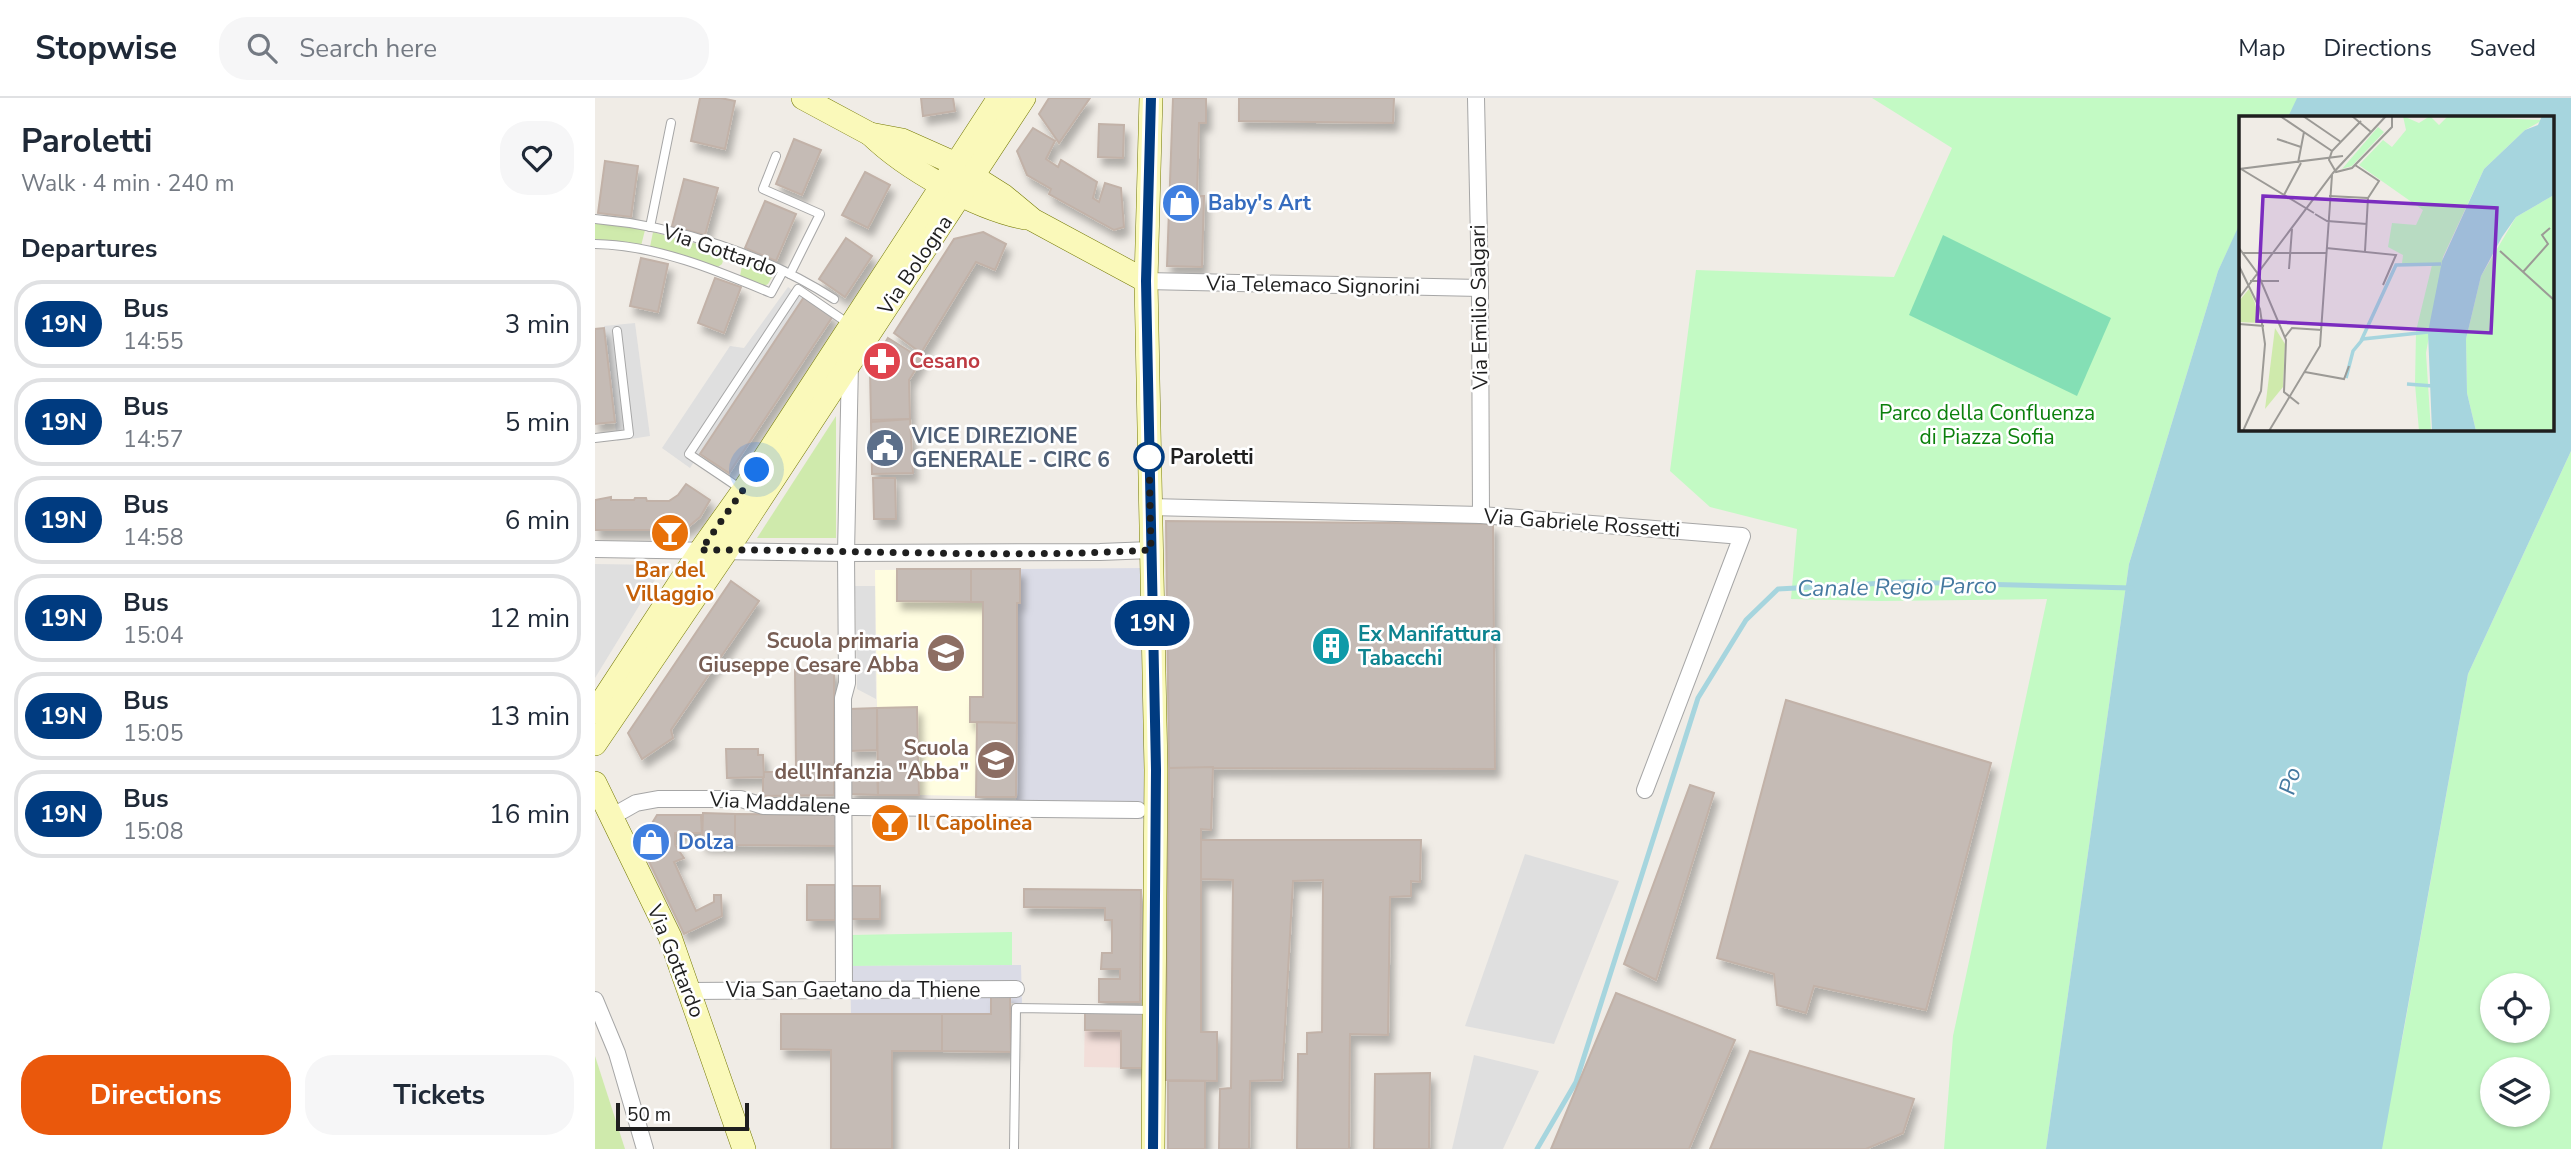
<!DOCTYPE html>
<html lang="en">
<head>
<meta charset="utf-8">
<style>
  :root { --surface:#fff; --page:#f6f6f7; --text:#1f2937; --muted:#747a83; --line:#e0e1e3; --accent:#ea580c }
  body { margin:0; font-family:"Nunito Sans",sans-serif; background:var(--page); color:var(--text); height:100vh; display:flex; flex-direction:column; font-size:26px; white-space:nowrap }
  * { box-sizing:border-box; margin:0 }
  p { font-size:23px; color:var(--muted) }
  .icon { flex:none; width:38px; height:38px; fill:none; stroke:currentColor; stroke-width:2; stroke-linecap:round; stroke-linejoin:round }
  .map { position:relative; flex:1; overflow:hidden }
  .panel { display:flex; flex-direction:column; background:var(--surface); width:595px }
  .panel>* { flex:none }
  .badge { padding:0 14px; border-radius:23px; font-size:24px; line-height:46px }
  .fabs { position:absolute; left:1885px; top:875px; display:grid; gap:14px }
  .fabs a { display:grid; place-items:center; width:70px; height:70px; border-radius:50%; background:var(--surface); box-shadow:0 2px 5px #0004; font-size:35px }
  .scale { position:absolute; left:21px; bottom:18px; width:133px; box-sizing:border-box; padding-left:7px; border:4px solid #1f1f1f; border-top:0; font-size:19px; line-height:24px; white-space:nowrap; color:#1f1f1f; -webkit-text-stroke:5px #fff; paint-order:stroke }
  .you { position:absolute; width:35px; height:35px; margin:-18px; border:5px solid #fff; border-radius:50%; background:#1a73e8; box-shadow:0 0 0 10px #1a73e833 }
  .map>.badge { position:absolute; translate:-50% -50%; box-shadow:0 0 0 4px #fff }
  h2 { padding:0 21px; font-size:26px; line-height:63px }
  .round { display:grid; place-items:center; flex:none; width:74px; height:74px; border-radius:28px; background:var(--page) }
  .overview { display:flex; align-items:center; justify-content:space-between; height:119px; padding:0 21px }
  h1 { font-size:33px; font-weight:700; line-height:52px }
  .button { display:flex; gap:14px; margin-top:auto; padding:14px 21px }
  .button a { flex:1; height:80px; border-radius:28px; background:var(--accent); color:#fff; font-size:28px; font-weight:700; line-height:80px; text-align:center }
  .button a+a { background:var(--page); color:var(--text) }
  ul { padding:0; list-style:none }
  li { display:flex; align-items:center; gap:21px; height:88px; margin:0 14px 10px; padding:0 7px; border:4px solid var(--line); border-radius:28px }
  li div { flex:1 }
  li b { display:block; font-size:26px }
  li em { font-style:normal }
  li .badge { min-width:77px; font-weight:700; text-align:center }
  header { display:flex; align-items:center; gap:42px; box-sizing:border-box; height:98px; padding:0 35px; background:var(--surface); border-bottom:2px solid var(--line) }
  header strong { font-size:33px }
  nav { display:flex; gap:38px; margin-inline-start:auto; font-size:24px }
  .search { width:490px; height:63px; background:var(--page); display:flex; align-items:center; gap:18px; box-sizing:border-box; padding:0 24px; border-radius:28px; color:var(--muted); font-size:26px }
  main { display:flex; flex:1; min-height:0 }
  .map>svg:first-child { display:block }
  .education { fill:#fffde0 }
  .military { fill:#f2ded9 }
  .grass { fill:#cfeaac }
  .park { fill:#c3fac4; fill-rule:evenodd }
  .pitch { fill:#84dfb5 }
  .parking { fill:#dfdfdf }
  .plaza { fill:#dadbe6 }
  .water { fill:#a6d5de }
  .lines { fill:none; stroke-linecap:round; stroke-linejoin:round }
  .stream { stroke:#a6d5de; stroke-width:5 }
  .building { fill:#c5bbb5; stroke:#c2b2a8; stroke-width:2; filter:url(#shadow) }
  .lane-casing { stroke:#a6a6a6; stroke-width:10 }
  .street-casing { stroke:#a6a6a6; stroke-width:18 }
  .secondary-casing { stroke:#747904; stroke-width:24 }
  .lane { stroke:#fff; stroke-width:8 }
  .street { stroke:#fff; stroke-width:16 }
  .secondary { stroke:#faf9ba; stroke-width:23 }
  .line-casing { stroke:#fff; stroke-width:16 }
  .line { stroke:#003b80; stroke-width:10 }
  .walk { stroke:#1f1f1f; stroke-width:7; stroke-dasharray:0 12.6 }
  .stop-dot { fill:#fff; stroke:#003b80; stroke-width:3.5 }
  .labels { text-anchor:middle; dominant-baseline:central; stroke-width:5; stroke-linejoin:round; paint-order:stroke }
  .shop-label { font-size:21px; font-weight:bold; fill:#366cbe; stroke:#fff; text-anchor:start }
  .street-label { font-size:21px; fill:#1f1f1f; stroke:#fff }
  .health-label { font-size:21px; font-weight:bold; fill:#be3a42; stroke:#fff; text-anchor:start }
  .park-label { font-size:21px; fill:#0b800c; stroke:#fff }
  .service-label { font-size:21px; font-weight:bold; fill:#4e5e75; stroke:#fff; text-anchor:start }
  .stop-label { font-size:21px; font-weight:bold; fill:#1f1f1f; stroke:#fff; text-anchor:start }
  .food-label { font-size:21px; font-weight:bold; fill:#c56008; stroke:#fff }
  .culture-label { font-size:21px; font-weight:bold; fill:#0d838f; stroke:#fff; text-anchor:start }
  .education-label { font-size:21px; font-weight:bold; fill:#785e54; stroke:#fff; text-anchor:end }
  .water-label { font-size:23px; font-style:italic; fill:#4579a0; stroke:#fff }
  .inset-river { fill:none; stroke:#a6d5de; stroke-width:3.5 }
  .inset-road { fill:none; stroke:#9c9a96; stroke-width:2 }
  .view { fill:#7b2cbf; fill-opacity:0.15; stroke:#7b2cbf; stroke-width:3.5 }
  .inset-edge { fill:none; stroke:#1f1f1f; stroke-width:3.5 }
</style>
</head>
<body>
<header>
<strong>Stopwise</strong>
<div class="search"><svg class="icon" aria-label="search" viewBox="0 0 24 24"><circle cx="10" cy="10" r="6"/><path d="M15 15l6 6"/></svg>Search here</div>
<nav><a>Map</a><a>Directions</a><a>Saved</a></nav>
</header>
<main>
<section class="panel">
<div class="overview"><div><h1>Paroletti</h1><p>Walk · 4 min · 240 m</p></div><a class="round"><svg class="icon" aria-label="heart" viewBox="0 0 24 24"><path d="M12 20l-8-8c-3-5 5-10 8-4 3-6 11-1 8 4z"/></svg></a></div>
<h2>Departures</h2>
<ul>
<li><span class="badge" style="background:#003b80;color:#fff">19N</span><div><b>Bus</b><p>14:55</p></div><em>3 min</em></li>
<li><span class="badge" style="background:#003b80;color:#fff">19N</span><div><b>Bus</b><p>14:57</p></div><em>5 min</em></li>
<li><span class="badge" style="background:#003b80;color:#fff">19N</span><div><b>Bus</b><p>14:58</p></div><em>6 min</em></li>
<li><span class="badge" style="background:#003b80;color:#fff">19N</span><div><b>Bus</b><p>15:04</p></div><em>12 min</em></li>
<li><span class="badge" style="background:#003b80;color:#fff">19N</span><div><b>Bus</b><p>15:05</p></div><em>13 min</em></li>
<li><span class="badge" style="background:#003b80;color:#fff">19N</span><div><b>Bus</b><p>15:08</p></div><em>16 min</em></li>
</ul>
<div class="button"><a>Directions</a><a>Tickets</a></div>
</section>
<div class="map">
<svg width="1976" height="1051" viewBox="0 0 1976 1051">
  <defs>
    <filter id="shadow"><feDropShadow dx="4.5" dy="8" stdDeviation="3.5" flood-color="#0004"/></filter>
  </defs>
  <rect width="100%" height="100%" fill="#f0ece6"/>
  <path class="education" d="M425,471V505H422L421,699L324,697L322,610H282L280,472Z"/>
  <path class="military" d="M490,914L549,915L547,970L489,969Z"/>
  <g class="grass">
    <path d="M0,124L50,132L46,148L0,141Z"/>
    <path d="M58,134L128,153L130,156L127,166L123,169L55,149Z"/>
    <path d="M151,162L177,173L178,177L173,186L169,188L145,178L148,163Z"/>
    <path d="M241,318V440H162Z"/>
    <path d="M0,958L30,1051H0Z"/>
  </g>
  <g class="park">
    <path d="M1277,0H1703L1694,19H1645V126L1623,173L1534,466L1451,1051H1349L1358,938L1452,501L1286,503L1196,501L1202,431L1115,409L1075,373L1101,172L1299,179L1357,50Z"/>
    <path d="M1976,353V1051H1784L1787,1024L1807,942L1873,576ZM1897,887H1942V933H1897ZM1897,971H1942V1017H1897Z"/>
    <path d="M417,834V867L255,868V837Z"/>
  </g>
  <path class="pitch" d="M1348,137L1516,220L1482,298L1314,217Z"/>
  <g class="parking">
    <path d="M193,189L208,200L95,370L67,350L135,248L149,250Z"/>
    <path d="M40,225L55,338L22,343L9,228Z"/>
    <path d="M0,466L69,467L0,580Z"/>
    <path d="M260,488H280L281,601L262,591Z"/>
    <path d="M930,756L1024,783L959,946L870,928Z"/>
    <path d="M879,957L944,973L908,1051H857Z"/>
  </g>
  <g class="plaza">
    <path d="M550,470V721L421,719L422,505L425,504V471Z"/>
    <path d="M426,867L427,905H415L396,916H256L255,868Z"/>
  </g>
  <path class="water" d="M1702,0H1976V353L1873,576L1787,1051H1451L1534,466L1623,173L1645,125V331H1957V19H1693Z"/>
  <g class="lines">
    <path class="stream" d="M942,1051L981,984L1103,600L1151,522L1183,491L1308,484L1537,490"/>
  </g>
  <g class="building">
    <path d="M105,0H126L140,3L130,51L96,43Z"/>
    <path d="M326,0H358L360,13L328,18Z"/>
    <path d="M454,0H495L464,45L444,16Z"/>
    <path d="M578,0H611V25H604L602,98H609L607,169L572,168Z"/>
    <path d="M644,0H799L798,25L644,23Z"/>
    <path d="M504,26L529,27L528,60L503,59Z"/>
    <path d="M438,30L460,43L451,61L463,69L466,62L502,84L498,100L504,104L510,85L526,90L529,129L519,132L454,96L456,91L432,77L422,53Z"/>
    <path d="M199,41L226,52L207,97L181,86Z"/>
    <path d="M10,63L43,68L36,119L3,115Z"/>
    <path d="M270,74L295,87L273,130L247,117Z"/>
    <path d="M89,81L123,90L110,137L77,128Z"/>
    <path d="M170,103L201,116L181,163L150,150Z"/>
    <path d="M388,134L411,146L400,172L381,164L326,255L299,235L359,141Z"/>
    <path d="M251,140L277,158L250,199L224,181Z"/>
    <path d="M46,160L73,166L63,214L35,208Z"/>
    <path d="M120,180L146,189L129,235L103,225Z"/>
    <path d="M209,199L238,218L134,375L105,356Z"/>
    <path d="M9,230L20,324L0,326V231Z"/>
    <path d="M293,240L327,261L314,282L315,321L276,322L275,270Z"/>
    <path d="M315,321L318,375L277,376L276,324Z"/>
    <path d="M278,380H300L301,421H279Z"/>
    <path d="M91,386L115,402L105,419L93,429L77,432H0V402L16,399V402H39L40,400H51L52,403H74L83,397Z"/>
    <path d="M571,423L898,426L900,671L574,670Z"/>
    <path d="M302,471H376V504L302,503Z"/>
    <path d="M376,471H425V505H422V625L375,624V599H388V504H376Z"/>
    <path d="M136,483L164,503L76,632L78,640L47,661L33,635Z"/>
    <path d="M200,572H239V697L168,698V674H201Z"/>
    <path d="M1191,602L1396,665L1331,912L1219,888L1211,915L1182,907L1179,876L1122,860Z"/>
    <path d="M322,609L324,697H283L282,610Z"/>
    <path d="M282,610V652L255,653L254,611Z"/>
    <path d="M382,624L422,625L421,699H381Z"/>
    <path d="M131,651H163V657H168L169,679L132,680Z"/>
    <path d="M618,669L616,732L606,731V934H622V983L571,982L574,670Z"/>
    <path d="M282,673L283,697L255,696V674Z"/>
    <path d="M1095,687L1119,695L1061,882L1029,866Z"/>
    <path d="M108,715L140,716V747L107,746Z"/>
    <path d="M140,716L241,717V748L140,747Z"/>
    <path d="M62,717H106L107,735H80V747L89,760L79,764L101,813L119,804V797H126L127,818L89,836L45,745Z"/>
    <path d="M606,742H826L825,784L816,783V798L795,799L793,937L755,936L754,1051H702L703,956H712V935L727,934L728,782L698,783L687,982L655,983L654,1051H624L625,991L636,990L638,782L606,781Z"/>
    <rect x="212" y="787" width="28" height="35"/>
    <rect x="255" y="788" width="30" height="33"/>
    <path d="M429,791L546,792L545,904H504V881H525V871H506L507,855H517V822H510V810L429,809Z"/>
    <path d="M1021,895L1140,942L1094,1051H956Z"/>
    <path d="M396,898H415L416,954L347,953V916H396Z"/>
    <path d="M490,914L549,915L547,970H526V933L490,932Z"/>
    <path d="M186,916H347V953H297V1051H236V952L186,951Z"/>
    <path d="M1155,953L1319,1001L1308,1035L1271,1051H1115Z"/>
    <path d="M835,975L834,1051H779L780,976Z"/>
    <rect x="573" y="983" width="37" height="68"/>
  </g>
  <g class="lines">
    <defs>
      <g id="lane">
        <path d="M181,58L168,91L225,116L195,176"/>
        <path d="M0,121C82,128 169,156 239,201"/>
        <path d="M55,129L76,25"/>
        <path d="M0,146C61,147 121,172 176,195L188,173"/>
        <path d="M0,340L34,336L22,233"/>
        <path d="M146,391L94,356L203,191L254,226"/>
        <path d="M419,1051L421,910L557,912"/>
      </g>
      <g id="street">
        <path d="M881,0L885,190L886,417"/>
        <path d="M551,183L885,190"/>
        <path d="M555,409L886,417L1147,438L1050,692"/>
        <path d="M0,451L251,455L505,454L556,452"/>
        <path d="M18,718L41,705L63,701H146L168,708L543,712"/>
        <path d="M249,892L248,600L252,585L251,455L255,265"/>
        <path d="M95,893L421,891"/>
        <path d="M0,902L22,955L50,1051"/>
      </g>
      <g id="secondary">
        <path d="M208,0L275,36L307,42L352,62L409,98L438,122L551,183"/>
        <path d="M556,0L551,183L561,672L558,1051"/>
        <path d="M275,36C311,71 380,110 430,120"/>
        <path d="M0,614L106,452L148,393L404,0"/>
        <path d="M0,646L132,452L429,0"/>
        <path d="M0,685L75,839L149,1051"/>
      </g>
    </defs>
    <use href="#lane" class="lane-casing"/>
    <use href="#street" class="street-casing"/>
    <use href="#secondary" class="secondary-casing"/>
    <use href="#lane" class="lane"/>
    <use href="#street" class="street"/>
    <use href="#secondary" class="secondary"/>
  </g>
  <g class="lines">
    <defs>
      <path id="line" d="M556,0L551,183L561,672L558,1051"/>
    </defs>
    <use href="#line" class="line-casing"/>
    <use href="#line" class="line"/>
    <path class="walk" d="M162,372L106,452C256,451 406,461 556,452L554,359"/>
  </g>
  <defs>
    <symbol id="shop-disc" viewBox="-11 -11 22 22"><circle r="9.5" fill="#3f7fe0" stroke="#fff"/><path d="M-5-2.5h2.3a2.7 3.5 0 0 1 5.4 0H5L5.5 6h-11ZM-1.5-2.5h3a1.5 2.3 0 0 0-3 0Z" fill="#fff"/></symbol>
    <symbol id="pharmacy-disc" viewBox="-11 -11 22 22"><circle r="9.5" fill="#e0444e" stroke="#fff"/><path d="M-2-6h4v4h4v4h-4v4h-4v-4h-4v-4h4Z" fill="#fff"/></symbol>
    <symbol id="civic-disc" viewBox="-11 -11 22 22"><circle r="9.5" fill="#5c6f8a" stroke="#fff"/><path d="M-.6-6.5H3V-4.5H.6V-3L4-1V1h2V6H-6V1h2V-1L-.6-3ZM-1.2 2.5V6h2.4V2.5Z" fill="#fff"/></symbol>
    <symbol id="bar-disc" viewBox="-11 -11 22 22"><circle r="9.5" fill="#e8710a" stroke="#fff"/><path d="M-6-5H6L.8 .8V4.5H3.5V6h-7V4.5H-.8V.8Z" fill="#fff"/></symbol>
    <symbol id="building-disc" viewBox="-11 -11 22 22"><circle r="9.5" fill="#0f9aa8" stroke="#fff"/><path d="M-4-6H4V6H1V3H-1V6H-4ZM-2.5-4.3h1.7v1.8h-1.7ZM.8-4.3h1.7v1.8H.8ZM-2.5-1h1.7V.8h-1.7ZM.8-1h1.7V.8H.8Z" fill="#fff"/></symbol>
    <symbol id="school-disc" viewBox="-11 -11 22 22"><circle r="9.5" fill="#8d6e63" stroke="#fff"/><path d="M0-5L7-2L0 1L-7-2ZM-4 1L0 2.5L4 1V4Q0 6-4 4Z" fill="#fff"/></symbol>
  </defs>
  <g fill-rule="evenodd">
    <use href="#shop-disc" x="564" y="83" width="44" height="44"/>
    <use href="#pharmacy-disc" x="265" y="241" width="44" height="44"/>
    <use href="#civic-disc" x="268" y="328" width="44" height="44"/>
    <use href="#bar-disc" x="53" y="413" width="44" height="44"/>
    <use href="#building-disc" x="714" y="526" width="44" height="44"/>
    <use href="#school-disc" x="329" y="533" width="44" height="44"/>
    <use href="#school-disc" x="379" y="640" width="44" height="44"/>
    <use href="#bar-disc" x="273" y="703" width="44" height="44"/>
    <use href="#shop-disc" x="34" y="722" width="44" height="44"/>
  </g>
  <circle class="stop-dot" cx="554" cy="359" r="14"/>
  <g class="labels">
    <g class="shop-label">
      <text x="613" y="105">Baby's Art</text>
      <text x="83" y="744">Dolza</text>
    </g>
    <g class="street-label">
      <text transform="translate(125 152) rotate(19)">Via Gottardo</text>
      <text transform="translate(320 167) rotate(-56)">Via Bologna</text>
      <text transform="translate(718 187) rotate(1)">Via Telemaco Signorini</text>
      <text transform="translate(884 209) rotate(-91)">Via Emilio Salgari</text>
      <text transform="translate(987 425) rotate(4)">Via Gabriele Rossetti</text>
      <text transform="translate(185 705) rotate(3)">Via Maddalene</text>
      <text transform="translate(81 863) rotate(68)">Via Gottardo</text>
      <text x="258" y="892">Via San Gaetano da Thiene</text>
    </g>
    <g class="health-label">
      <text x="314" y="263">Cesano</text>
    </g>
    <g class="park-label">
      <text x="1392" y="315">Parco della Confluenza<tspan x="1392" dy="24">di Piazza Sofia</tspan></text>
    </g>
    <g class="service-label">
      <text x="317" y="338">VICE DIREZIONE<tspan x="317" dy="24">GENERALE - CIRC 6</tspan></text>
    </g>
    <g class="stop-label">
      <text x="575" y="359">Paroletti</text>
    </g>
    <g class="food-label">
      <text x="75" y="472">Bar del<tspan x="75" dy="24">Villaggio</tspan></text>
      <text x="322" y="725" text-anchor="start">Il Capolinea</text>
    </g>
    <g class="culture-label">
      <text x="763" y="536">Ex Manifattura<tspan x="763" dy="24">Tabacchi</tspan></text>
    </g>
    <g class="education-label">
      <text x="324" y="543">Scuola primaria<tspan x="324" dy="24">Giuseppe Cesare Abba</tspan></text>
      <text x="374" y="650">Scuola<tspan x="374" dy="24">dell'Infanzia "Abba"</tspan></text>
    </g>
    <g class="water-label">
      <text transform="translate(1302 489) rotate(-1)">Canale Regio Parco</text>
      <text transform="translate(1695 683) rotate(-75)">Po</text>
    </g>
  </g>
  <g transform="translate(1644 18)">
    <rect width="315" height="315" fill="#f0ece6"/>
    <path d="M10,173L16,187L21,207L0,206V185ZM36,212L46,228L44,271L26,293Z" fill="#cfeaac"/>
    <path d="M164,0L180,7L191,0L200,9L209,0L304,4L286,14L245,53L204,141L187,237L192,315H180L176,268L177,215L193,149L163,147L164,139L149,131L153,107L177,109L184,94L120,49L144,24L153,31L167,14ZM139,11L145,16L113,50L103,53ZM315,79V315H237L228,277L227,223L242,160L277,101Z" fill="#c3fac4"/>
    <path d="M303,0H315V79L277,101L263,121L242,160L227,223L228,277L237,315H193L189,216L203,145L245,53L286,14L299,9Z" fill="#a6d5de"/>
    <path class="inset-river" d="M122,225L157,149L202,148M107,262L114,235L124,223L189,216M168,268L194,270"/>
    <path class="inset-road" d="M41,0L93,35M64,0L102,26M113,0L132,16M122,5L93,35L90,44L97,56L113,52L153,11V0M38,23L62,31M59,47L65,16M116,49L140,65L129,82L126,135M0,53L104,40M2,53L75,97M45,79L62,47M90,80L129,82M76,98L88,105L128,108M0,132L19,158L47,224L45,276L60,288M87,132L157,139L144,169M261,135L315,184M4,137H87M0,150L21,193L26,228L22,275L4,315M50,153L53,113M284,156L309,128L303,119L311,112M11,165H40M0,182L94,57L147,0M0,208L25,210M46,221L53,212L83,214M66,256L105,263L110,250M30,315L81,230L93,59"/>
    <path class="view" d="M24,80L258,92L252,217L18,205Z"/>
    <rect width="315" height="315" class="inset-edge"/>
  </g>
</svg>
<div class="fabs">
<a><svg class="icon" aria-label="locate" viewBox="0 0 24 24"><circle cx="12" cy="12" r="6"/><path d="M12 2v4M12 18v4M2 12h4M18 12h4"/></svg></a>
<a><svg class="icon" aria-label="layers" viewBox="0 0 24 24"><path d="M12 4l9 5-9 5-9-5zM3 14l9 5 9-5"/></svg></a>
</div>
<div class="scale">50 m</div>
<div class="you" style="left:162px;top:372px"></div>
<b class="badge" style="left:557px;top:525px;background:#003b80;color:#fff">19N</b>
</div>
</main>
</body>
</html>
